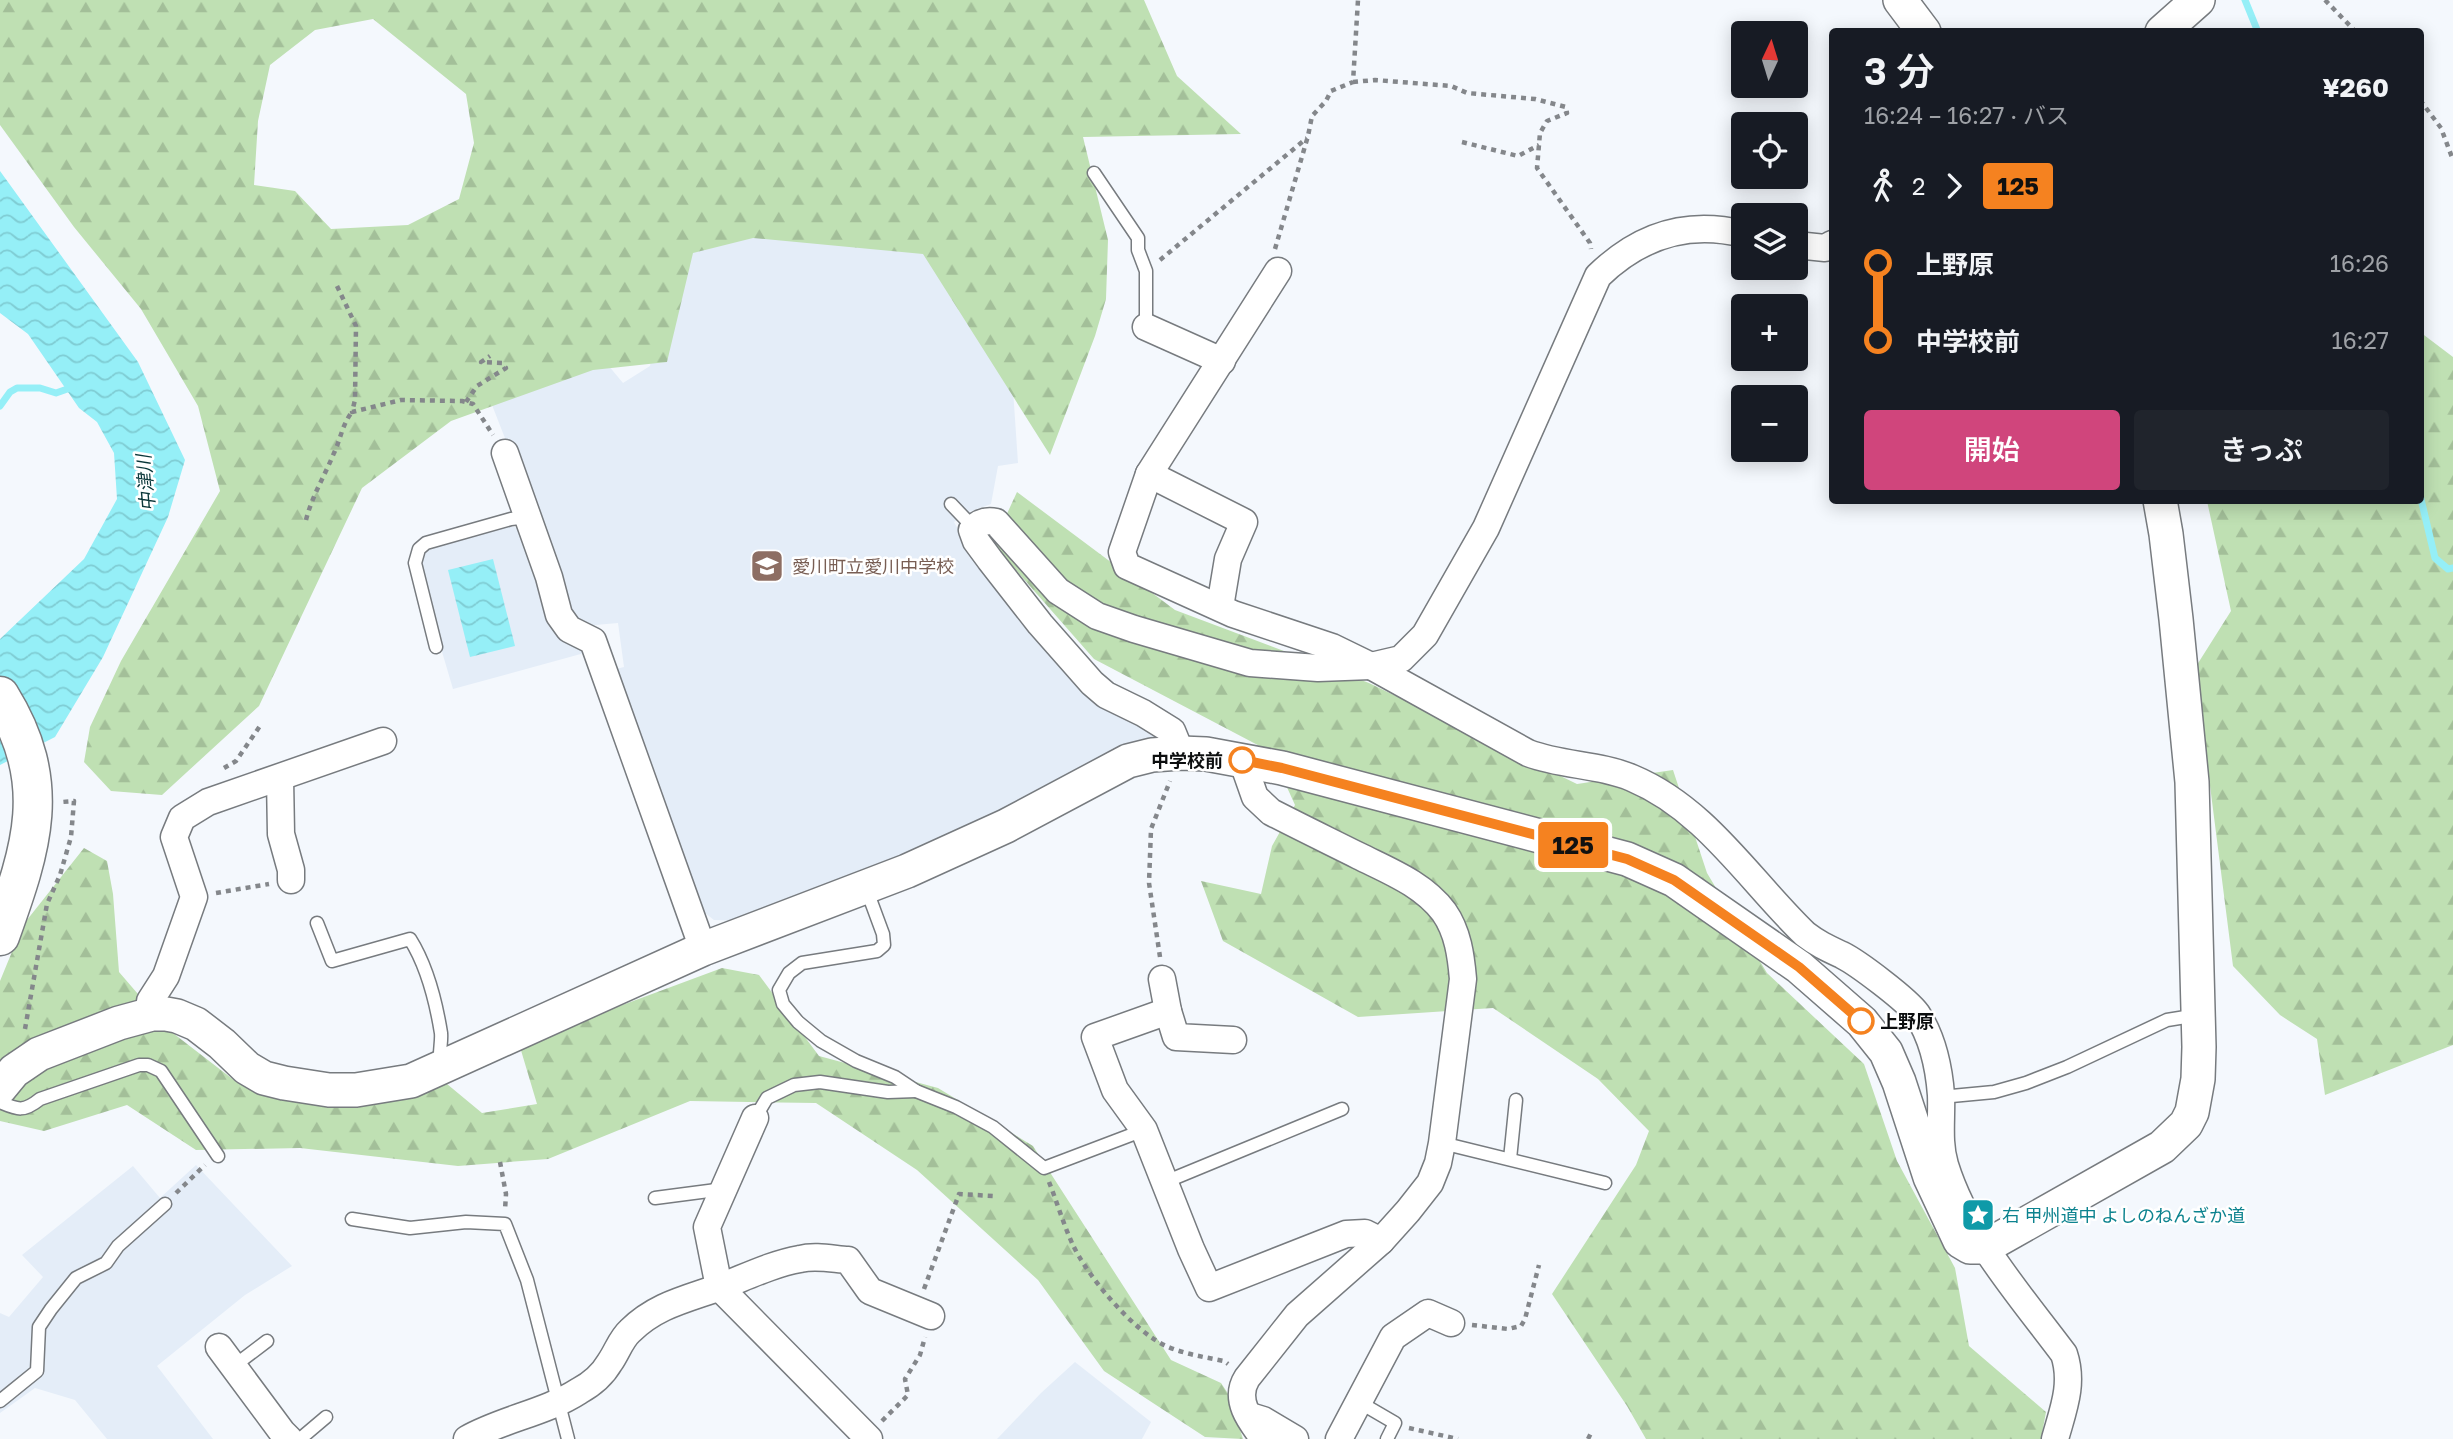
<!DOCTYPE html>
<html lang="ja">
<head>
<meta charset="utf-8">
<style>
  :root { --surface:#171b24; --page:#20242c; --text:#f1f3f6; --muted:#9ea1a6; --accent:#d0457c }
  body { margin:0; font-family:"Golos Text","Noto Sans JP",sans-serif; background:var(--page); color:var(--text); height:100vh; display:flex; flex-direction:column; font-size:26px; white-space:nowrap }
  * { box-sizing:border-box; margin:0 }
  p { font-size:23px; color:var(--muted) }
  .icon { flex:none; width:38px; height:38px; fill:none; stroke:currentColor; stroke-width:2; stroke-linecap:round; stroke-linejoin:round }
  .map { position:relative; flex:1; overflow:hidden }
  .drawer { position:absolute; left:1829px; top:28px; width:595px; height:476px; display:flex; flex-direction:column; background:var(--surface); border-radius:7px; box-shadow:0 4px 18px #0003 }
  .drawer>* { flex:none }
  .badge { padding:0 14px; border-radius:5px; font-size:24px; line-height:46px }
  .needle { width:46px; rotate:4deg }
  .buttons { position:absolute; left:1731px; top:21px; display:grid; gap:14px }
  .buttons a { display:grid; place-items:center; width:77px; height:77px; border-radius:7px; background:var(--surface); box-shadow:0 4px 18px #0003; font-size:35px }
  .map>.badge { position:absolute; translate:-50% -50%; box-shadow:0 0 0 4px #fff }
  .legs { display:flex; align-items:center; gap:10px; height:77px; padding:0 35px; font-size:23px }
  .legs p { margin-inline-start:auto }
  .headline { display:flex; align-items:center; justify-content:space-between; height:119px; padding:0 35px }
  h1 { font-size:38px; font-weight:600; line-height:52px }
  .cta { display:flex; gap:14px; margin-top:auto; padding:14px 35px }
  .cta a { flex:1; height:80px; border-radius:7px; background:var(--accent); color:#fff; font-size:28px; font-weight:600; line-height:80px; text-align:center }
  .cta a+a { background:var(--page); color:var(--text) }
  ul { padding:0 35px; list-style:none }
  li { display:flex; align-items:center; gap:24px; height:77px; font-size:26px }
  li i { display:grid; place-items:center; width:10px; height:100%; margin:0 9px; background:currentColor }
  li i::after { content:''; width:18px; height:18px; margin:-9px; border:5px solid; border-radius:50%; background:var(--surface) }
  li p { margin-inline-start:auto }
  li:first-child i { background:linear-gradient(#0000 50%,currentColor 0) }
  li:last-child i { background:linear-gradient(currentColor 50%,#0000 0) }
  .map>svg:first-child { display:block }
  .built { fill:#e4edf8 }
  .forest { fill:url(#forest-firs); fill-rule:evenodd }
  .water { fill:url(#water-waves) }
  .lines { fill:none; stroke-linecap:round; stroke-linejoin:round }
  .stream { stroke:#95eff7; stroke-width:7 }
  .service-casing { stroke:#777b7f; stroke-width:15 }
  .minor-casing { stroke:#777b7f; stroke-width:29 }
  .tertiary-casing { stroke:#777b7f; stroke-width:36 }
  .primary-casing { stroke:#777b7f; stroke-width:41 }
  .path { stroke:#84878b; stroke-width:4.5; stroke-dasharray:5 5; stroke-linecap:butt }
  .service { stroke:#fff; stroke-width:12 }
  .minor { stroke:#fff; stroke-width:26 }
  .tertiary { stroke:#fff; stroke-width:33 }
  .primary { stroke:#fff; stroke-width:38 }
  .line-1-casing { stroke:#fff; stroke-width:16 }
  .line-1 { stroke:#f58220; stroke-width:10 }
  .stop-1-dot { fill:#fff; stroke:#f58220; stroke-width:3.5 }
  .labels { text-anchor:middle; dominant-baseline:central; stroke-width:5; stroke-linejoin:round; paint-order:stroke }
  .education-label { font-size:18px; fill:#785e54; stroke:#fff; text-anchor:start }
  .stop-label { font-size:18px; font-weight:bold; fill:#0c0e0f; stroke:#fff; text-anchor:end }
  .culture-label { font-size:18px; fill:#0d838f; stroke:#fff; text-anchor:start }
  .water-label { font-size:19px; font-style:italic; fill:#0a373a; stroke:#fff }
</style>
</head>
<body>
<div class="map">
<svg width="2453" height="1439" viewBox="0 0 2453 1439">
  <defs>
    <pattern id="forest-firs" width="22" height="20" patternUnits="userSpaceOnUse" patternTransform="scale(1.75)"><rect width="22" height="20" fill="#bfe0b3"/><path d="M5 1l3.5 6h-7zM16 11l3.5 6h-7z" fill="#a3bf99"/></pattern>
    <pattern id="water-waves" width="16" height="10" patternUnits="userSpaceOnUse" patternTransform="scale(1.75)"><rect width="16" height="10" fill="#95eff7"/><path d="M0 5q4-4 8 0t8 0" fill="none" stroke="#7fccd3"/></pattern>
  </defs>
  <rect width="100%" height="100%" fill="#f4f8fd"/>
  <g class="built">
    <path d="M716,232L1004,257L1018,463L998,466L991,504L969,512L954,522L969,550L1162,737L1024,804L743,921L714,920L705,913L699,900L616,669L624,667L618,623L584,626L574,614L492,405L603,359L623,383L650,366L668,256Z"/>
    <path d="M498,525L520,528L588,652L453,689L419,574L422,552L430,545Z"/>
    <path d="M196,1165L292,1266L245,1295L157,1366L213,1439H107L75,1400L35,1388L0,1413V1313L9,1317L43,1277L22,1255L133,1166L160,1198Z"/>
    <path d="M1075,1362L1151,1422L1142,1439H997L1041,1393Z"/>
  </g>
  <g class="forest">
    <path d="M0,0H1144L1177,76L1241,134L1083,137L1108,240L1106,299L1095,336L1050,455L923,254L753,238L693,253L667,362L593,370L451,421L362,488L259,706L162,795L111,791L84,762L90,727L121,661L220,491L198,406L141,309L74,227L0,125ZM373,19L466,94L474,143L459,199L408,225L331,229L295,191L254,185L258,121L270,65L315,30Z"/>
    <path d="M2420,332L2453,357V1045L2325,1095L2317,1039L2280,1015L2233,966L2195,668L2231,611L2207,501L2420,500Z"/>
    <path d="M1017,492L1175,610L1369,683L1577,784L1673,770L1707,873L1767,973L1864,1064L1897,1161L1955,1268L1969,1346L2046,1412L2041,1439H1646L1627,1406L1552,1294L1636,1165L1649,1131L1598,1079L1493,1008L1358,1017L1223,941L1201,881L1261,894L1272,846L1295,805L1271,752L1094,659L993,544Z"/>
    <path d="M84,848L107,861L113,894L119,972L169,1030L239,1084L356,1108L447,1084L482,1113L537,1104L520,1047L539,1036L722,968L759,975L819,1056L938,1088L1033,1146L1171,1360L1221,1383L1229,1395L1243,1439L1205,1437L1104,1371L1038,1280L917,1170L816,1103L690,1101L548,1159L458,1166L300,1148L196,1150L127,1105L44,1131L0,1121V981L23,925Z"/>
  </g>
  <g class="water">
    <path d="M0,171L138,362L185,460L168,517L103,657L55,737L0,765V639L84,559L117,499L114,453L97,422L79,408L28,334L0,313Z"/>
    <path d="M493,559L515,646L470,657L448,570Z"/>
  </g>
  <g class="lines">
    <g class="stream">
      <path d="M2245,0L2258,32"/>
      <path d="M0,406L10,392L17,388H40L56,393L73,387"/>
      <path d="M2420,495L2435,558L2448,569L2453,568"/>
    </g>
    <defs>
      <g id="service">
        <path d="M1094,173L1138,238V250L1146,271V327"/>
        <path d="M951,504L974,528"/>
        <path d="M436,647L415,563L419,549L426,543L511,519L528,517"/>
        <path d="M866,888L883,934L884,945L877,951L802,963L789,973L779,990L783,1004L798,1022L821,1041L856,1061L895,1077L916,1091L956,1107L993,1127L1044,1168L1144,1130"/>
        <path d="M317,923L332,961L410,939C427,966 436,1002 441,1033C442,1044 438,1054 441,1065"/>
        <path d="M1941,1097L1994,1092L2026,1083L2067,1067L2167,1020L2198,1015"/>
        <path d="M0,1102C18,1110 24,1112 40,1099L139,1065H148L161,1071L218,1156"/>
        <path d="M755,1118L767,1098L794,1085L820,1082L888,1092L916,1091"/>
        <path d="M1442,1143L1605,1183"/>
        <path d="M1510,1159L1516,1100"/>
        <path d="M1165,1182L1342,1109"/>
        <path d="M655,1198L724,1189"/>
        <path d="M352,1219L410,1228L466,1222L505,1224L527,1280L568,1439"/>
        <path d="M234,1366L267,1341"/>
        <path d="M0,1401L37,1371L39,1327L51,1309L76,1278L106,1263L118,1246L165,1204"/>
        <path d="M1359,1402L1395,1423L1387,1439"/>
        <path d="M300,1439L326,1417"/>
      </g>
      <g id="minor">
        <path d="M1796,245L1825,248L1832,244"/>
        <path d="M1278,271L1149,474L1122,552L1127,566L1233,614L1332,647L1371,666L1528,753C1562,766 1599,764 1632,778C1706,809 1749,880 1805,934C1818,944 1827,948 1842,955C1858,963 1907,1000 1917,1014C1932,1037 1939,1068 1941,1095C1942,1119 1938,1142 1945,1165C1967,1236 2020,1295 2064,1354C2074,1384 2063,1410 2055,1439"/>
        <path d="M1146,327L1222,361"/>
        <path d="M505,453L549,577L559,615L569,629L593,641L703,949"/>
        <path d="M1149,474L1244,522L1228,559L1220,607"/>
        <path d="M1181,753L1172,731L1143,713L1106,695L1092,683L1040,624L990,560L976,541L972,530C979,522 986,520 996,522L1058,591L1097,616L1134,629L1250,663L1318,668L1371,666L1401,659L1425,635L1486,528L1598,276C1639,236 1687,220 1743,234"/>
        <path d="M1242,760L1255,797L1271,812C1300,827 1329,841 1359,856C1389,871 1423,884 1444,912C1458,932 1461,956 1463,979L1442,1143L1438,1163L1430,1183L1408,1211L1381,1241L1297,1315L1247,1378C1233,1400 1251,1422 1264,1439"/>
        <path d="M280,778L281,834L291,870V880"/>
        <path d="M1162,979L1168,1011L1095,1037L1115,1090L1144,1130L1191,1249L1209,1288L1346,1234L1365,1233L1381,1241"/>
        <path d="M1168,1011L1176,1037L1233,1040"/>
        <path d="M152,1014L150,1001L166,976L194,897L174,837L182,818L208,802L383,741"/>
        <path d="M755,1118L707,1227L719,1287L869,1439"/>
        <path d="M219,1347L282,1432L289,1439"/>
        <path d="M1250,1416L1263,1420L1295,1439"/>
        <path d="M467,1439C502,1419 545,1413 579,1391C592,1384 603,1374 610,1362C617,1352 621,1339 630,1331C656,1305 687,1299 720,1287C746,1277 772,1264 800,1259C815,1255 833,1259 848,1260L870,1291L931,1316"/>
        <path d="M1339,1439L1393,1337L1428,1313L1451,1323"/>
      </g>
      <g id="tertiary">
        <path d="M1900,0L1924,32"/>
        <path d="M2162,32L2198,0"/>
        <path d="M0,1088L14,1071L39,1054L119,1023L152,1014H166L177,1016L196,1024L222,1044L247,1068L264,1078L284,1083L329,1090H356L411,1081L703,949L907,871L1006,826L1128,761L1152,755L1181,753L1206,754L1282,768L1627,859L1674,880L1799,967L1862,1022L1886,1052L1899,1082L1930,1177L1960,1241L1970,1247H1985L2162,1147L2186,1124L2192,1112L2198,1079L2199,1047L2192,782L2176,619L2166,534L2160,500"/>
      </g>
      <path id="primary" d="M0,696C54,783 32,847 0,936"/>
    </defs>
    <use href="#service" class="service-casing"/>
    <use href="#minor" class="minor-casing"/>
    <use href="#tertiary" class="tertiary-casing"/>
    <use href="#primary" class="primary-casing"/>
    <g class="path">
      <path d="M2325,0L2356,32"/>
      <path d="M1353,82L1375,80L1451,86L1467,93L1535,99L1566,107L1567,113L1547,121L1540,133L1537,168L1590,243L1591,249"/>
      <path d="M2420,100L2441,128L2453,160"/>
      <path d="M1462,142L1518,156L1539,145"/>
      <path d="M1275,249L1308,136L1312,116L1326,101L1331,91L1353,82L1358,0"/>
      <path d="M1160,260L1307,138"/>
      <path d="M337,286L356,326L355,400L352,412L401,400L462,401L473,404L493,435"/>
      <path d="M466,402L477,386L506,368L502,363L481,362L490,356"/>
      <path d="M306,520C312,496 325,475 334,453C341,438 342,425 352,412"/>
      <path d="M224,768L236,761L260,726"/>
      <path d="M216,893L269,884"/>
      <path d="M1160,957L1149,883L1151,829L1170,781"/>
      <path d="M25,1029L47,904L60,875L71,837L74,801L62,802"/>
      <path d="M500,1162L506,1194L505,1210"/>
      <path d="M1049,1182C1057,1202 1063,1223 1072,1243C1087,1276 1133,1331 1166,1346C1184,1354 1204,1357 1224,1361L1228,1364"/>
      <path d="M176,1193L205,1165"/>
      <path d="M924,1289L959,1194L993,1196"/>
      <path d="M1472,1325L1508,1329L1521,1326L1525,1319L1539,1265"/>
      <path d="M882,1421L908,1395L905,1379L920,1355L925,1337"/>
      <path d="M1409,1428L1458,1439"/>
      <path d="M1588,1439L1592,1431"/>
    </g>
    <use href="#service" class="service"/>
    <use href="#minor" class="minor"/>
    <use href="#tertiary" class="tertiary"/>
    <use href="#primary" class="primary"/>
  </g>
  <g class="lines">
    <defs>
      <path id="line-1" d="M1242,760L1282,768L1627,859L1674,880L1799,967L1861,1021"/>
    </defs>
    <use href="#line-1" class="line-1-casing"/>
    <use href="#line-1" class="line-1"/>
  </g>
  <defs>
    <symbol id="school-square" viewBox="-11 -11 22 22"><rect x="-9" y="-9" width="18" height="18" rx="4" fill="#8d6e63" stroke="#fff"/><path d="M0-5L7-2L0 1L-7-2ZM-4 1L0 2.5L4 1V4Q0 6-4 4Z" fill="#fff"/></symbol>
    <symbol id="sight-square" viewBox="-11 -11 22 22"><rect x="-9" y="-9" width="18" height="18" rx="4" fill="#0f9aa8" stroke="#fff"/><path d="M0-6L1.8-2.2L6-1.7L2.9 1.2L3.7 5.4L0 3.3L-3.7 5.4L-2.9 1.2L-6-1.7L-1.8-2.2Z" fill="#fff"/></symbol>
  </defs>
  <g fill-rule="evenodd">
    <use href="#school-square" x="748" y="547" width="38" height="38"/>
    <use href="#sight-square" x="1959" y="1196" width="38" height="38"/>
  </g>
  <g class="stop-1-dot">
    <circle cx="1242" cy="760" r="12"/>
    <circle cx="1861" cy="1021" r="12"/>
  </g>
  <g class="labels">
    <g class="education-label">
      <text x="792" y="566">愛川町立愛川中学校</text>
    </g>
    <g class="stop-label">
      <text x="1223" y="760">中学校前</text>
      <text x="1880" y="1021" text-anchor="start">上野原</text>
    </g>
    <g class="culture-label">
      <text x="2002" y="1215">右 甲州道中 よしのねんざか道</text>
    </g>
    <g class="water-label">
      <text transform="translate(145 483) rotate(-95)">中津川</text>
    </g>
  </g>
</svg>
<div class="buttons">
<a><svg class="needle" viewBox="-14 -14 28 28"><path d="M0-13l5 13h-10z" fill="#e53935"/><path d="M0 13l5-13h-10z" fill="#9ea1a6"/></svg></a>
<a><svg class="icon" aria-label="locate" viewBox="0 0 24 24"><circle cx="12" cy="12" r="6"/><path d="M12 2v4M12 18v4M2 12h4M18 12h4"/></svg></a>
<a><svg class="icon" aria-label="layers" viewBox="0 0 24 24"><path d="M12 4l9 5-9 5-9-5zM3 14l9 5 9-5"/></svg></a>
<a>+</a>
<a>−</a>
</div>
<b class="badge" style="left:1573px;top:845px;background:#f58220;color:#111">125</b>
<section class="drawer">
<div class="headline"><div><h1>3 分</h1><p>16:24 – 16:27 · バス</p></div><b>¥260</b></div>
<div class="legs"><svg class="icon" aria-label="walk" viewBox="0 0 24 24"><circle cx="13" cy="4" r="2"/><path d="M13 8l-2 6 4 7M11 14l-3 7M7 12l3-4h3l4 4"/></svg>2<svg class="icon" aria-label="forward" viewBox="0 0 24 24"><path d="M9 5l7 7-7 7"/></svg><b class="badge" style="background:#f58220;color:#111">125</b></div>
<ul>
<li><i style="color:#f58220"></i><b>上野原</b><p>16:26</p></li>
<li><i style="color:#f58220"></i><b>中学校前</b><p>16:27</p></li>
</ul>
<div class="cta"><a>開始</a><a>きっぷ</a></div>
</section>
</div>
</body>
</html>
